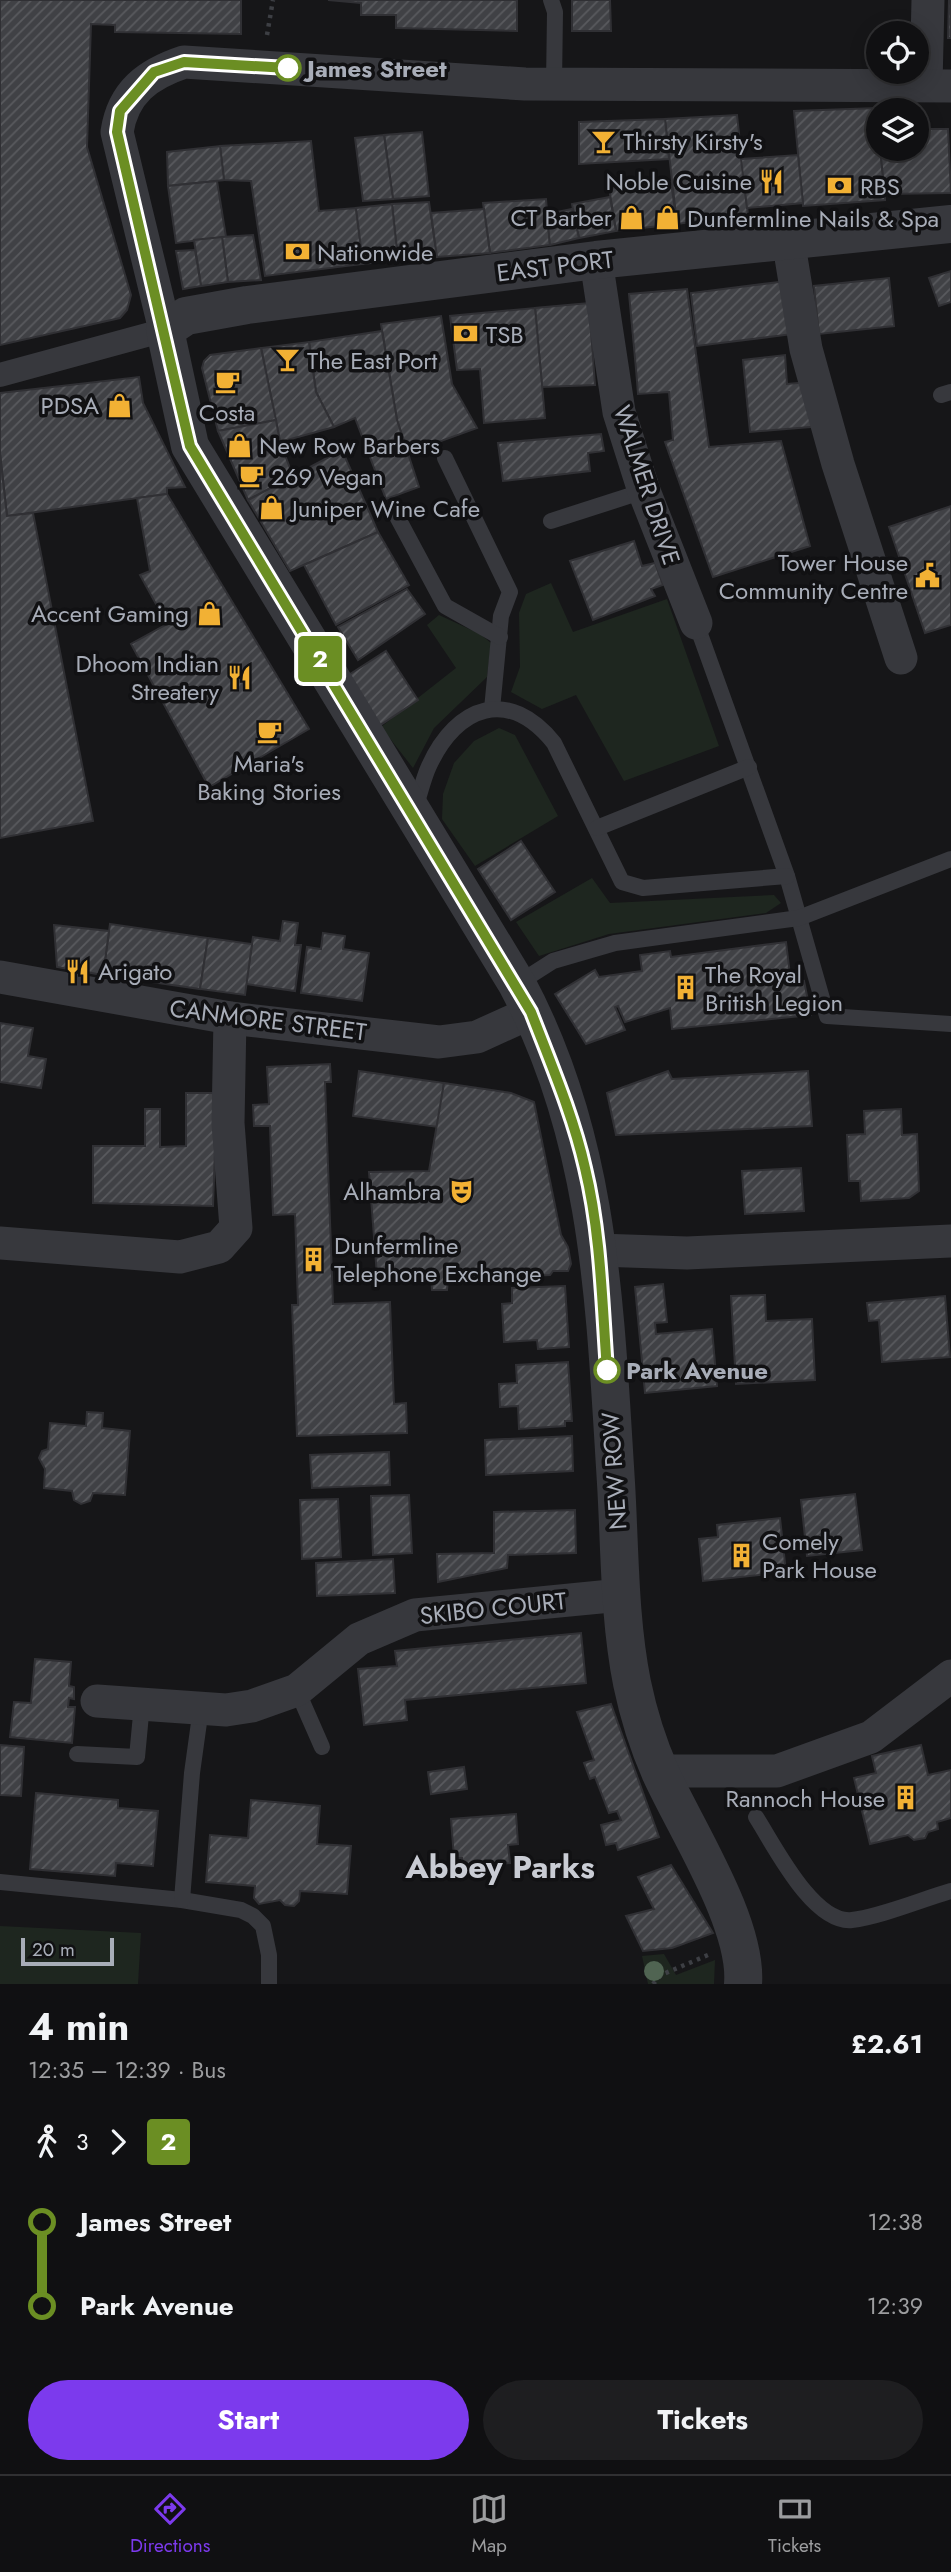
<!DOCTYPE html>
<html lang="en">
<head>
<meta charset="utf-8">
<style>
  :root { --surface:#101012; --page:#1e1e20; --text:#f1f3f6; --muted:#9c9d9f; --line:#303032; --accent:#7c3aed }
  body { margin:0; font-family:Jost,sans-serif; background:var(--page); color:var(--text); height:100vh; display:flex; flex-direction:column; font-size:26px; white-space:nowrap }
  * { box-sizing:border-box; margin:0 }
  p { font-size:23px; color:var(--muted) }
  .icon { flex:none; width:38px; height:38px; fill:none; stroke:currentColor; stroke-width:2; stroke-linecap:round; stroke-linejoin:round }
  .map { position:relative; height:1984px; overflow:hidden }
  .details { display:flex; flex-direction:column; background:var(--surface); flex:1 }
  .details>* { flex:none }
  .badge { padding:0 14px; border-radius:5px; font-size:24px; line-height:46px }
  .buttons { position:absolute; left:866px; top:21px; display:grid; gap:14px }
  .buttons a { display:grid; place-items:center; width:63px; height:63px; border-radius:50%; background:var(--surface); box-shadow:0 4px 18px #0003,0 0 0 2px var(--line); font-size:35px }
  .scale { position:absolute; left:21px; bottom:18px; width:93px; box-sizing:border-box; padding-left:7px; border:4px solid #a8adb8; border-top:0; font-size:19px; line-height:24px; white-space:nowrap; color:#a8adb8; -webkit-text-stroke:5px #111113; paint-order:stroke }
  .map>.badge { position:absolute; translate:-50% -50%; box-shadow:0 0 0 4px #fff }
  .legs { display:flex; align-items:center; gap:10px; height:77px; padding:0 28px; font-size:23px }
  .legs p { margin-inline-start:auto }
  .overview { display:flex; align-items:center; justify-content:space-between; height:119px; padding:0 28px }
  h1 { font-size:38px; font-weight:700; line-height:52px }
  .action { display:flex; gap:14px; margin-top:auto; padding:14px 28px }
  .action a { flex:1; height:80px; border-radius:42px; background:var(--accent); color:#fff; font-size:28px; font-weight:700; line-height:80px; text-align:center }
  .action a+a { background:var(--page); color:var(--text) }
  ul { padding:0 28px; list-style:none }
  li { display:flex; align-items:center; gap:24px; height:84px; font-size:26px }
  li i { display:grid; place-items:center; width:10px; height:100%; margin:0 9px; background:currentColor }
  li i::after { content:''; width:18px; height:18px; margin:-9px; border:5px solid; border-radius:50%; background:var(--surface) }
  li p { margin-inline-start:auto }
  li:first-child i { background:linear-gradient(#0000 50%,currentColor 0) }
  li:last-child i { background:linear-gradient(currentColor 50%,#0000 0) }
  .tabs { display:flex; justify-content:space-around; align-items:center; height:98px; border-top:2px solid var(--line); background:var(--surface); font-size:19px; color:var(--muted) }
  .tabs a { display:grid; justify-items:center; gap:4px }
  .tabs .on { color:var(--accent) }
  .map>svg:first-child { display:block }
  .grass { fill:#1e261f }
  .building { fill:url(#building-hatch); stroke:#303034; stroke-width:2 }
  .lines { fill:none; stroke-linecap:round; stroke-linejoin:round }
  .path { stroke:#3d3f44; stroke-width:4.5; stroke-dasharray:3.5 5; stroke-linecap:butt }
  .service { stroke:#37383d; stroke-width:16 }
  .pedestrian { stroke:#37383d; stroke-width:24 }
  .minor { stroke:#37383d; stroke-width:33 }
  .tertiary { stroke:#37383d; stroke-width:38 }
  .tree { fill:#506452 }
  .line-1-casing { stroke:#fff; stroke-width:16 }
  .line-1 { stroke:#6b8e23; stroke-width:10 }
  .stop-1-dot { fill:#fff; stroke:#6b8e23; stroke-width:3.5 }
  .labels { text-anchor:middle; dominant-baseline:central; stroke-width:7; stroke-linejoin:round; paint-order:stroke }
  .stop-label { font-size:24px; font-weight:bold; fill:#a8adb8; stroke:#111113; text-anchor:start }
  .poi-label { font-size:24px; fill:#a8adb8; stroke:#111113; text-anchor:start }
  .street-label { font-size:24px; fill:#a8adb8; stroke:#111113 }
  .district-label { font-size:32px; font-weight:bold; fill:#c9ccd4; stroke:#111113 }
</style>
</head>
<body>
<div class="map">
<svg width="951" height="1984" viewBox="0 0 951 1984">
  <defs>
    <pattern id="building-hatch" width="6" height="6" patternUnits="userSpaceOnUse" patternTransform="scale(1.75)"><rect width="6" height="6" fill="#404145"/><path d="M-1 1l2-2M0 6l6-6M5 7l2-2" fill="none" stroke="#595a5e"/></pattern>
  </defs>
  <rect width="100%" height="100%" fill="#161618"/>
  <g class="grass">
    <path d="M551,583L573,632L667,599L719,746L624,781L576,695L542,709L511,692L520,667L519,613L526,594Z"/>
    <path d="M439,615L480,634L491,643L487,677L434,728L413,768L381,727L456,668L427,625Z"/>
    <path d="M499,728L515,735L558,816L475,866L442,819L443,794L454,763L474,741Z"/>
    <path d="M592,878L610,903L774,895L781,903L766,913L609,934L539,956L516,922Z"/>
    <path d="M0,1926L141,1933L138,1984H0Z"/>
    <path d="M664,1954L676,1975L715,1960L714,1984H648L642,1956Z"/>
  </g>
  <g class="building">
    <path d="M0,0H241V34L115,32V25L91,24L87,147L131,295L127,310L120,318L0,345Z"/>
    <path d="M328,0H517V31L396,28V15H361V3Z"/>
    <path d="M572,0H610L611,31H572Z"/>
    <path d="M949,0H951V38H948Z"/>
    <path d="M877,108L885,200L803,206L794,111Z"/>
    <path d="M737,115L748,215L677,224L665,119Z"/>
    <path d="M665,119L669,159L579,164V122Z"/>
    <path d="M917,129H948L951,193L885,194L880,149H917Z"/>
    <path d="M422,132L429,196L393,199L384,135Z"/>
    <path d="M384,135L393,199L363,201L355,138Z"/>
    <path d="M311,141L319,211L356,208L363,264L265,276L251,181L224,180L220,146Z"/>
    <path d="M220,146L224,180L168,186L167,152Z"/>
    <path d="M798,155L803,203L747,208L741,159Z"/>
    <path d="M217,181L226,237L176,243L168,186Z"/>
    <path d="M671,182L677,224L616,231L609,188Z"/>
    <path d="M610,197L616,231L579,238L572,204Z"/>
    <path d="M546,199L550,245L490,253L483,203Z"/>
    <path d="M429,202L437,257L398,260L392,204Z"/>
    <path d="M392,204L398,260L363,264L356,208Z"/>
    <path d="M484,209L490,253L437,257L431,213Z"/>
    <path d="M572,209L579,238L550,245L547,214Z"/>
    <path d="M253,235L261,280L228,282L222,237Z"/>
    <path d="M222,237L228,282L201,286L194,240Z"/>
    <path d="M195,250L201,286L183,289L176,251Z"/>
    <path d="M951,271V302L939,306L929,278Z"/>
    <path d="M889,278L894,326L819,334L814,286Z"/>
    <path d="M787,281L793,334L697,346L691,293Z"/>
    <path d="M687,289L709,447L781,441L810,546L713,577L665,442L673,440L669,392L638,394L636,369L629,294Z"/>
    <path d="M589,303L595,385L542,387L535,308Z"/>
    <path d="M535,308L545,418L484,423L480,369L457,370L450,316Z"/>
    <path d="M441,316L452,384L477,428L408,453L397,420L381,324Z"/>
    <path d="M382,331L397,420L419,487L386,499L355,418L334,427L316,392L309,342Z"/>
    <path d="M309,342L316,392L334,427L280,442L261,348Z"/>
    <path d="M261,348L276,420L218,431L202,368L204,361L210,355Z"/>
    <path d="M785,355L787,384L809,382L822,426L750,432L743,360Z"/>
    <path d="M139,377L143,403L185,487L167,488V494L7,516L0,454V393Z"/>
    <path d="M276,420L280,442L293,476L248,500L218,431Z"/>
    <path d="M601,434L604,451L588,453L590,471L503,481L498,443Z"/>
    <path d="M342,450L378,532L290,571L248,500Z"/>
    <path d="M0,454L7,516L33,513L93,821L0,838Z"/>
    <path d="M167,494L309,729L209,787L131,644L167,624L140,575L150,571L137,498Z"/>
    <path d="M951,506V625L925,633L889,527Z"/>
    <path d="M378,532L409,585L336,625L304,565Z"/>
    <path d="M634,541L642,566L655,563L663,585L651,589L655,596L593,620L570,561Z"/>
    <path d="M407,589L425,614L358,660L338,627Z"/>
    <path d="M386,651L418,700L379,726L347,676Z"/>
    <path d="M521,841L555,892L511,920L478,869Z"/>
    <path d="M283,921L298,923L295,945H301L295,991L246,984L253,937L280,941Z"/>
    <path d="M110,924L208,938L200,989L103,975Z"/>
    <path d="M54,925L109,931L103,975L57,967Z"/>
    <path d="M323,933L345,936L343,949L369,953L362,1001L301,993L307,947L321,949Z"/>
    <path d="M208,938L252,944L245,995L200,989Z"/>
    <path d="M786,942L791,983L804,981L811,1015L672,1029L670,1008L625,1022L618,1006L615,1007L625,1030L586,1044L555,994L595,970L599,977L642,971L640,955L670,951L671,957Z"/>
    <path d="M0,1023L33,1028L28,1056L46,1059L41,1088L0,1082Z"/>
    <path d="M330,1064L331,1082H325L333,1304L390,1302L394,1404L406,1403L407,1433L297,1436L292,1305H298L295,1214L273,1215L270,1126H254L253,1105L269,1104L267,1067Z"/>
    <path d="M359,1071L444,1083L438,1127L353,1116Z"/>
    <path d="M668,1071L672,1079L808,1071L812,1126L616,1135L607,1093Z"/>
    <path d="M444,1083L511,1093L534,1102L561,1235L568,1247L571,1264L568,1271H553L550,1275L448,1280L447,1290H432L431,1275L377,1276L369,1172L429,1171Z"/>
    <path d="M186,1093H217L213,1206L93,1203V1146H145V1109H160V1147L186,1146Z"/>
    <path d="M901,1109L902,1135L917,1134L919,1191L909,1198L861,1201L860,1181H849L847,1135L865,1134L864,1111Z"/>
    <path d="M801,1168L804,1211L745,1214L742,1171Z"/>
    <path d="M663,1284L667,1322L655,1323L656,1334L712,1329L717,1386L645,1393L635,1287Z"/>
    <path d="M565,1286L569,1347L538,1349L537,1340L504,1342L502,1304L512,1303V1288Z"/>
    <path d="M765,1295L766,1321L812,1319L815,1380L736,1384L731,1296Z"/>
    <path d="M945,1296L950,1357L882,1362L879,1320L869,1321L867,1303Z"/>
    <path d="M568,1362L572,1421H565V1426L519,1429L518,1406L500,1407L499,1384L517,1383L516,1365Z"/>
    <path d="M87,1412L103,1413L102,1428L130,1431L125,1495L93,1493L90,1501L81,1504L74,1500L72,1491L44,1488L45,1469L39,1458L42,1451L48,1449L50,1423L86,1426Z"/>
    <path d="M572,1436L573,1471L486,1475L485,1440Z"/>
    <path d="M389,1452L390,1485L312,1488L310,1455Z"/>
    <path d="M855,1494L862,1550L807,1556L801,1500Z"/>
    <path d="M409,1495L412,1553L373,1555L371,1496Z"/>
    <path d="M338,1499L341,1557L302,1559L300,1500Z"/>
    <path d="M575,1510L576,1553L508,1555L507,1568L438,1582L437,1554L494,1553V1512Z"/>
    <path d="M780,1518L786,1572L703,1581L699,1539L718,1537L717,1525Z"/>
    <path d="M393,1559L395,1593L317,1596L316,1563Z"/>
    <path d="M581,1633L586,1683L405,1700L407,1720L364,1725L358,1669L397,1666L395,1651Z"/>
    <path d="M35,1659L71,1662L69,1686L74,1687V1699L69,1698L68,1707H75L72,1743L10,1737L14,1702L31,1703Z"/>
    <path d="M611,1704L659,1837L618,1850L616,1843L606,1845L601,1825L621,1820L617,1811L609,1813L595,1777L590,1779L584,1763L594,1760L577,1712Z"/>
    <path d="M0,1745L24,1747L21,1796L0,1795Z"/>
    <path d="M921,1745L928,1775L951,1770V1818L937,1822L938,1829L928,1832L925,1838L914,1840L908,1835L870,1844L854,1778L876,1773L872,1756Z"/>
    <path d="M464,1767L467,1789L431,1794L428,1772Z"/>
    <path d="M36,1793L118,1800V1808L158,1811L153,1866L116,1863L115,1876L30,1869Z"/>
    <path d="M251,1800L320,1806L317,1844L351,1846L347,1894L300,1891L299,1901L294,1906L285,1905L280,1900L259,1904L254,1898L255,1886L206,1882L210,1835L248,1838Z"/>
    <path d="M516,1814L518,1844L508,1845L510,1863L463,1867L462,1858H454L451,1819Z"/>
    <path d="M671,1865L713,1933L672,1948L643,1951L626,1916L654,1909L638,1877Z"/>
  </g>
  <g class="lines">
    <g class="path">
      <path d="M267,35L273,0"/>
      <path d="M653,1984L661,1975L708,1955"/>
    </g>
    <g class="service">
      <path d="M551,0L555,12L554,84"/>
      <path d="M941,395L951,392"/>
      <path d="M445,458L510,592L501,616L492,709"/>
      <path d="M393,509L445,606L500,637"/>
      <path d="M551,521L644,491"/>
      <path d="M696,623L787,876L827,1016L951,1024"/>
      <path d="M415,808C420,794 423,779 429,766C457,705 509,687 554,743L622,882L643,888L787,876"/>
      <path d="M597,828L749,767"/>
      <path d="M517,984L553,961L615,943L799,918L951,859"/>
      <path d="M297,1690L322,1747"/>
      <path d="M77,1754L137,1757L142,1704"/>
      <path d="M756,1817C774,1845 813,1924 852,1920C880,1917 923,1899 951,1891"/>
      <path d="M0,1882L182,1900L241,1910L253,1916L263,1926L269,1955V1984"/>
      <path d="M182,1900L192,1773L201,1708"/>
    </g>
    <path class="pedestrian" d="M0,375L165,330"/>
    <g class="minor">
      <path d="M926,85L928,0"/>
      <path d="M788,239L806,349L838,464L901,658"/>
      <path d="M596,260L619,412L644,491L696,623"/>
      <path d="M165,330L117,132C123,92 148,74 184,62L525,84L951,86"/>
      <path d="M0,977L230,1018L439,1042L477,1037L532,1012"/>
      <path d="M0,1243L180,1257L219,1247L236,1228L228,1123L230,1018"/>
      <path d="M598,1250L687,1253L951,1241"/>
      <path d="M97,1701L226,1710L252,1706L297,1690L359,1639L415,1615L621,1595"/>
      <path d="M659,1771H777L871,1737L951,1676"/>
    </g>
    <path class="tertiary" d="M743,1984C748,1924 686,1829 661,1774C649,1747 638,1712 632,1683C619,1617 620,1550 616,1483C605,1309 601,1141 517,984L190,446L165,330L186,316L247,305L596,260L951,224"/>
  </g>
  <circle class="tree" cx="654" cy="1971" r="10"/>
  <g class="lines">
    <defs>
      <path id="line-1" d="M288,68L184,62L154,72L120,111L117,132L190,446L531,1012C551,1064 573,1115 585,1168C601,1234 602,1303 607,1370"/>
    </defs>
    <use href="#line-1" class="line-1-casing"/>
    <use href="#line-1" class="line-1"/>
  </g>
  <defs>
    <symbol id="bar-bare" viewBox="-9 -9 18 18"><path d="M-6-5H6L.8 .8V4.5H3.5V6h-7V4.5H-.8V.8Z" fill="#f2b134" stroke="#111113" stroke-width="2.5" paint-order="stroke"/></symbol>
    <symbol id="restaurant-bare" viewBox="-9 -9 18 18"><path d="M-5-6h1v4h1v-4h1v4h1v-4h1v5L-1.5 .5V6h-2V.5L-5-1ZM5-6V6H3V1.5H1.5Q1.5-4 5-6Z" fill="#f2b134" stroke="#111113" stroke-width="2.5" paint-order="stroke"/></symbol>
    <symbol id="bank-bare" viewBox="-9 -9 18 18"><path d="M-6-4H6V4H-6ZM0-2.3a2.3 2.3 0 1 0 0 4.6a2.3 2.3 0 1 0 0-4.6Z" fill="#f2b134" stroke="#111113" stroke-width="2.5" paint-order="stroke"/></symbol>
    <symbol id="shop-bare" viewBox="-9 -9 18 18"><path d="M-5-2.5h2.3a2.7 3.5 0 0 1 5.4 0H5L5.5 6h-11ZM-1.5-2.5h3a1.5 2.3 0 0 0-3 0Z" fill="#f2b134" stroke="#111113" stroke-width="2.5" paint-order="stroke"/></symbol>
    <symbol id="cafe-bare" viewBox="-9 -9 18 18"><path d="M-5.5-4.5H6V0H3Q3 3.5 0 3.5H-2.5Q-5.5 3.5-5.5 0ZM3-3.2v2h1.7v-2ZM-6 4.5H4V6H-6Z" fill="#f2b134" stroke="#111113" stroke-width="2.5" paint-order="stroke"/></symbol>
    <symbol id="civic-bare" viewBox="-9 -9 18 18"><path d="M-.6-6.5H3V-4.5H.6V-3L4-1V1h2V6H-6V1h2V-1L-.6-3ZM-1.2 2.5V6h2.4V2.5Z" fill="#f2b134" stroke="#111113" stroke-width="2.5" paint-order="stroke"/></symbol>
    <symbol id="building-bare" viewBox="-9 -9 18 18"><path d="M-4-6H4V6H1V3H-1V6H-4ZM-2.5-4.3h1.7v1.8h-1.7ZM.8-4.3h1.7v1.8H.8ZM-2.5-1h1.7V.8h-1.7ZM.8-1h1.7V.8H.8Z" fill="#f2b134" stroke="#111113" stroke-width="2.5" paint-order="stroke"/></symbol>
    <symbol id="theatre-bare" viewBox="-9 -9 18 18"><path d="M-5-5.5Q0-4 5-5.5V0Q5 5 0 6Q-5 5-5 0ZM-3.3-2.5H-1v1.5H-3.3ZM1-2.5H3.3v1.5H1ZM-2.8 1Q0 5.5 2.8 1Z" fill="#f2b134" stroke="#111113" stroke-width="2.5" paint-order="stroke"/></symbol>
  </defs>
  <g fill-rule="evenodd">
    <use href="#bar-bare" x="586" y="124" width="35" height="35"/>
    <use href="#restaurant-bare" x="754" y="164" width="35" height="35"/>
    <use href="#bank-bare" x="822" y="168" width="35" height="35"/>
    <use href="#shop-bare" x="614" y="200" width="35" height="35"/>
    <use href="#shop-bare" x="650" y="200" width="35" height="35"/>
    <use href="#bank-bare" x="280" y="234" width="35" height="35"/>
    <use href="#bank-bare" x="448" y="316" width="35" height="35"/>
    <use href="#bar-bare" x="270" y="342" width="35" height="35"/>
    <use href="#cafe-bare" x="210" y="364" width="35" height="35"/>
    <use href="#shop-bare" x="102" y="388" width="35" height="35"/>
    <use href="#shop-bare" x="222" y="428" width="35" height="35"/>
    <use href="#cafe-bare" x="234" y="458" width="35" height="35"/>
    <use href="#shop-bare" x="254" y="490" width="35" height="35"/>
    <use href="#civic-bare" x="910" y="558" width="35" height="35"/>
    <use href="#shop-bare" x="192" y="596" width="35" height="35"/>
    <use href="#restaurant-bare" x="222" y="660" width="35" height="35"/>
    <use href="#cafe-bare" x="252" y="714" width="35" height="35"/>
    <use href="#restaurant-bare" x="60" y="954" width="35" height="35"/>
    <use href="#building-bare" x="668" y="970" width="35" height="35"/>
    <use href="#theatre-bare" x="444" y="1174" width="35" height="35"/>
    <use href="#building-bare" x="296" y="1242" width="35" height="35"/>
    <use href="#building-bare" x="724" y="1538" width="35" height="35"/>
    <use href="#building-bare" x="888" y="1780" width="35" height="35"/>
  </g>
  <g class="stop-1-dot">
    <circle cx="288" cy="68" r="12"/>
    <circle cx="607" cy="1370" r="12"/>
  </g>
  <g class="labels">
    <g class="stop-label">
      <text x="307" y="68">James Street</text>
      <text x="626" y="1370">Park Avenue</text>
    </g>
    <g class="poi-label">
      <text x="623" y="141">Thirsty Kirsty's</text>
      <text x="752" y="181" text-anchor="end">Noble Cuisine</text>
      <text x="860" y="186">RBS</text>
      <text x="612" y="217" text-anchor="end">CT Barber</text>
      <text x="687" y="218">Dunfermline Nails &amp; Spa</text>
      <text x="317" y="252">Nationwide</text>
      <text x="486" y="334">TSB</text>
      <text x="307" y="360">The East Port</text>
      <text x="99" y="405" text-anchor="end">PDSA</text>
      <text x="227" y="412" text-anchor="middle">Costa</text>
      <text x="259" y="445">New Row Barbers</text>
      <text x="271" y="476">269 Vegan</text>
      <text x="292" y="508">Juniper Wine Cafe</text>
      <text x="908" y="562" text-anchor="end">Tower House<tspan x="908" dy="28">Community Centre</tspan></text>
      <text x="189" y="613" text-anchor="end">Accent Gaming</text>
      <text x="219" y="663" text-anchor="end">Dhoom Indian<tspan x="219" dy="28">Streatery</tspan></text>
      <text x="269" y="763" text-anchor="middle">Maria's<tspan x="269" dy="28">Baking Stories</tspan></text>
      <text x="98" y="971">Arigato</text>
      <text x="705" y="974">The Royal<tspan x="705" dy="28">British Legion</tspan></text>
      <text x="441" y="1191" text-anchor="end">Alhambra</text>
      <text x="334" y="1245">Dunfermline<tspan x="334" dy="28">Telephone Exchange</tspan></text>
      <text x="762" y="1541">Comely<tspan x="762" dy="28">Park House</tspan></text>
      <text x="885" y="1798" text-anchor="end">Rannoch House</text>
    </g>
    <g class="street-label">
      <text transform="translate(555 266) rotate(-7)">EAST PORT</text>
      <text transform="translate(647 485) rotate(72)">WALMER DRIVE</text>
      <text transform="translate(268 1020) rotate(7)">CANMORE STREET</text>
      <text transform="translate(614 1471) rotate(-94)">NEW ROW</text>
      <text transform="translate(493 1608) rotate(-6)">SKIBO COURT</text>
    </g>
    <g class="district-label">
      <text x="500" y="1867">Abbey Parks</text>
    </g>
  </g>
</svg>
<div class="buttons">
<a><svg class="icon" aria-label="locate" viewBox="0 0 24 24"><circle cx="12" cy="12" r="6"/><path d="M12 2v4M12 18v4M2 12h4M18 12h4"/></svg></a>
<a><svg class="icon" aria-label="layers" viewBox="0 0 24 24"><path d="M12 4l9 5-9 5-9-5zM3 14l9 5 9-5"/></svg></a>
</div>
<div class="scale">20 m</div>
<b class="badge" style="left:320px;top:659px;background:#6b8e23;color:#fff">2</b>
</div>
<section class="details">
<div class="overview"><div><h1>4 min</h1><p>12:35 – 12:39 · Bus</p></div><b>£2.61</b></div>
<div class="legs"><svg class="icon" aria-label="walk" viewBox="0 0 24 24"><circle cx="13" cy="4" r="2"/><path d="M13 8l-2 6 4 7M11 14l-3 7M7 12l3-4h3l4 4"/></svg>3<svg class="icon" aria-label="forward" viewBox="0 0 24 24"><path d="M9 5l7 7-7 7"/></svg><b class="badge" style="background:#6b8e23;color:#fff">2</b></div>
<ul>
<li><i style="color:#6b8e23"></i><b>James Street</b><p>12:38</p></li>
<li><i style="color:#6b8e23"></i><b>Park Avenue</b><p>12:39</p></li>
</ul>
<div class="action"><a>Start</a><a>Tickets</a></div>
</section>
<nav class="tabs">
<a class="on"><svg class="icon" aria-label="directions" viewBox="0 0 24 24"><path d="M12 3l9 9-9 9-9-9zM9 14v-3h6M13 9l2 2-2 2"/></svg>Directions</a>
<a><svg class="icon" aria-label="map" viewBox="0 0 24 24"><path d="M3 6l6-2 6 2 6-2v14l-6 2-6-2-6 2zM9 4v14M15 6v14"/></svg>Map</a>
<a><svg class="icon" aria-label="tickets" viewBox="0 0 24 24"><path d="M3 7h18v10H3zM15 7v10"/></svg>Tickets</a>
</nav>
</body>
</html>
